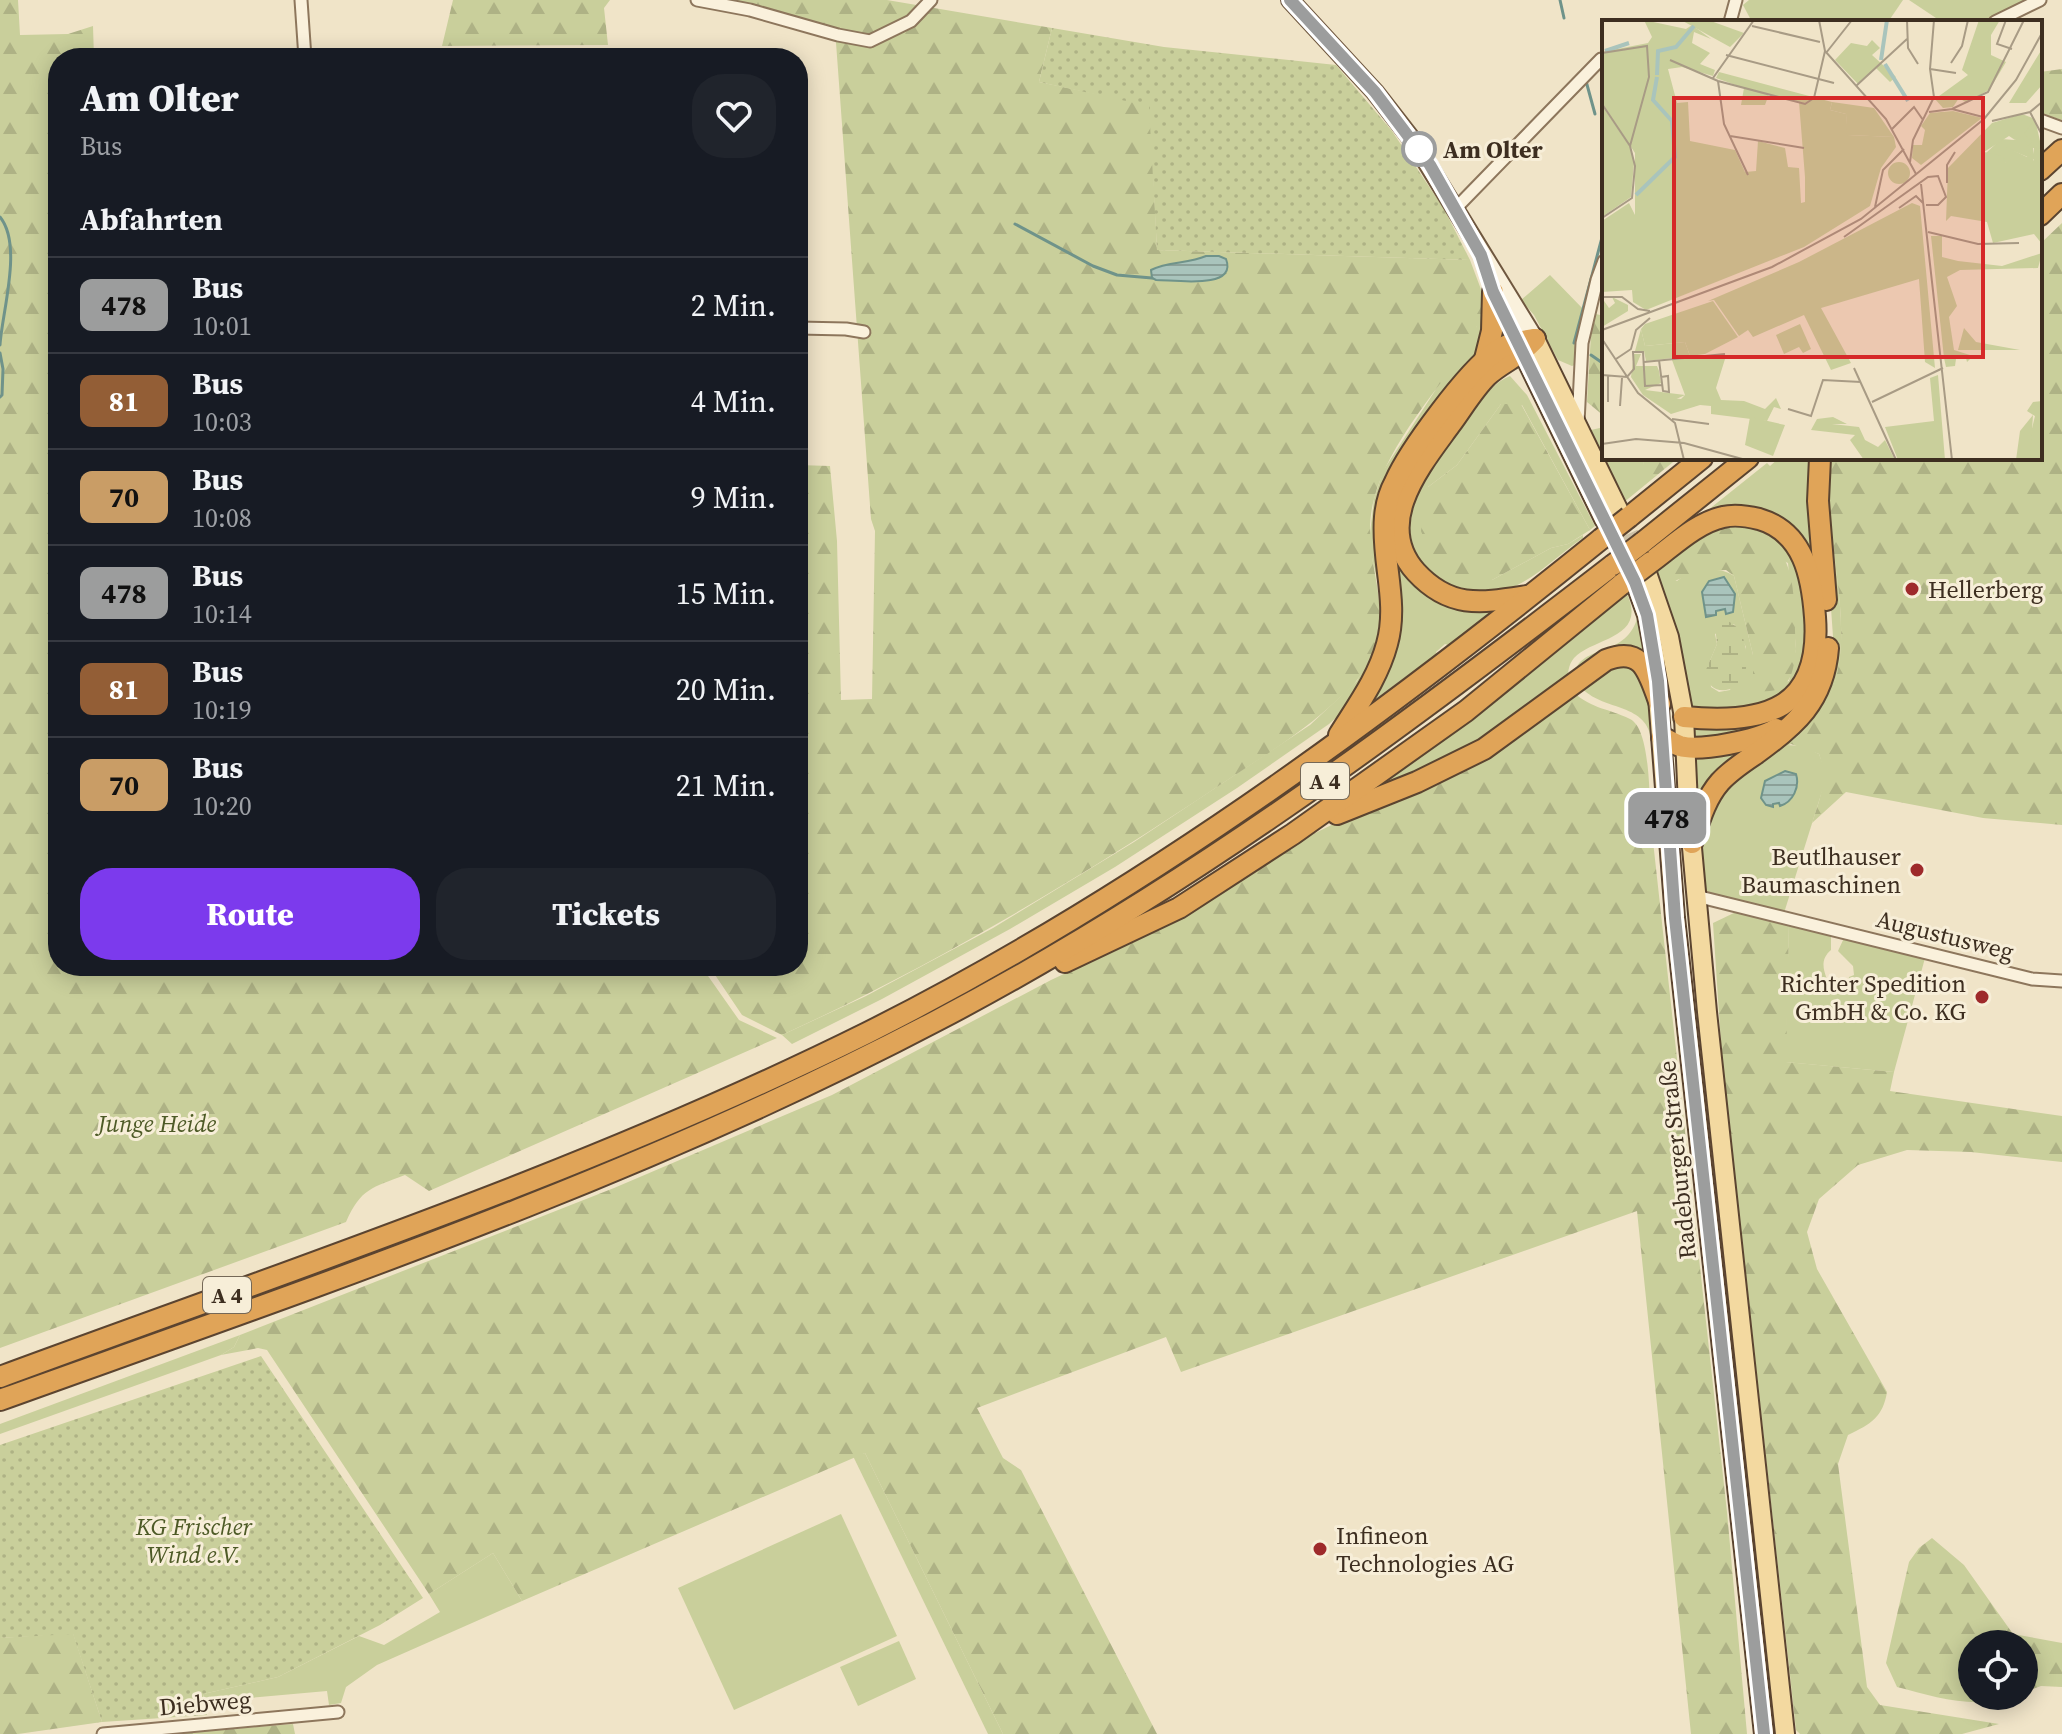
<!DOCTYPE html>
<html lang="de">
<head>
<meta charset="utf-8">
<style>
  :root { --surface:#171b24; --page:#20242c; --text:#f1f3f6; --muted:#9ea1a6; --line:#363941; --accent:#7c3aed }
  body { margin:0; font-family:"Source Serif 4",serif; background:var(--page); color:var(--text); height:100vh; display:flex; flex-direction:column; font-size:30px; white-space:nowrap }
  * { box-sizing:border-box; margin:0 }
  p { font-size:26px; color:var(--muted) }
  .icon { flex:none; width:44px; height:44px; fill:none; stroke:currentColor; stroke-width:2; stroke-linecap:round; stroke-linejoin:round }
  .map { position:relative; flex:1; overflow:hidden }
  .panel { position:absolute; left:48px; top:48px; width:760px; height:928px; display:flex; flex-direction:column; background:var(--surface); border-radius:32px; box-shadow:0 4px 20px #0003 }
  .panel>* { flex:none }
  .badge { padding:0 16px; border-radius:12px; font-size:28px; line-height:52px }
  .fabs { position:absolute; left:1958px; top:1630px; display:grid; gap:16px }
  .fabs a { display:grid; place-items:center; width:80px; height:80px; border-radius:50%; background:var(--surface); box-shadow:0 4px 20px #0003; font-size:40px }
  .map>.badge { position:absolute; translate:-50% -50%; box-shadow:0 0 0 4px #fff }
  h2 { padding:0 32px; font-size:30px; line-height:72px }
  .round { display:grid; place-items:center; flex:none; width:84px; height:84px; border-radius:32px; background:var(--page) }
  .head { display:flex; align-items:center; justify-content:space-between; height:136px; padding:0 32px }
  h1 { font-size:38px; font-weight:800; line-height:60px }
  .action { display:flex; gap:16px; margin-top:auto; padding:16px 32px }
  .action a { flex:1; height:92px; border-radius:32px; background:var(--accent); color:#fff; font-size:32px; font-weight:800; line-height:92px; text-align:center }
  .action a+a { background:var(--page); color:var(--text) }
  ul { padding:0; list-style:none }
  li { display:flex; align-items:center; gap:24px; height:96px; padding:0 32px; border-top:2px solid var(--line) }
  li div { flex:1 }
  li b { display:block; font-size:30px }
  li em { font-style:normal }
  li .badge { min-width:88px; font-weight:700; text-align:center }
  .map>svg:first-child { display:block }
  .grass { fill:#c9cf9b; fill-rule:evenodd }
  .forest { fill:url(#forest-firs) }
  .wetland { fill:url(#wetland-marsh) }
  .garden { fill:url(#garden-dots) }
  .water { fill:url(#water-rules); stroke:#6f938a; stroke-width:2 }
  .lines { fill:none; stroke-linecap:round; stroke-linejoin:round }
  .stream { stroke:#6f938a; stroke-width:3 }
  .primary-tunnel { stroke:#ccc0a6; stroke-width:18; stroke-dasharray:18 9; stroke-linecap:butt }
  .street-casing { stroke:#8d765c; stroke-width:15 }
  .secondary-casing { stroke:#6f573f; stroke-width:20 }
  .primary-casing { stroke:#5b4430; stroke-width:22 }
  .highway-casing { stroke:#5b4430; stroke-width:24 }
  .street { stroke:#faf1dc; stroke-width:11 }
  .secondary { stroke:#faf1dc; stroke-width:16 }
  .primary { stroke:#f3d9a0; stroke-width:18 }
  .highway { stroke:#e0a458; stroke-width:20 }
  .highway-bridge-casing { stroke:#5b4430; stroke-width:24; stroke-linecap:butt }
  .highway-bridge { stroke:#e0a458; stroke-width:20 }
  .line-casing { stroke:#fff; stroke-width:18 }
  .line { stroke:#9c9d9d; stroke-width:12 }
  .stop-dot { fill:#fff; stroke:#9c9d9d; stroke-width:4 }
  .poi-dot { fill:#9e2a2b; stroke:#f7eed8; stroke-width:3 }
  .labels { text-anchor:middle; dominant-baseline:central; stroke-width:6; stroke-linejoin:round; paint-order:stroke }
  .shield { fill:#f7eed8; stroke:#756857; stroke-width:2 }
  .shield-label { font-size:22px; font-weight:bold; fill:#3d2e20 }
  .stop-label { font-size:24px; font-weight:bold; fill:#3d2e20; stroke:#f7eed8; text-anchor:start }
  .poi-label { font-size:24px; fill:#3d2e20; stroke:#f7eed8; text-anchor:start }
  .street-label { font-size:24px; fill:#3d2e20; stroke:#f7eed8 }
  .park-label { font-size:24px; font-style:italic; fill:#4d5a26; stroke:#f7eed8 }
  .inset-river { fill:none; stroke:#a9c4bc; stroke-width:4 }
  .inset-road { fill:none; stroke:#a89b85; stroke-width:2 }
  .view { fill:#d62828; fill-opacity:0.15; stroke:#d62828; stroke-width:4 }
  .inset-edge { fill:none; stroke:#3d2e20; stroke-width:4 }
</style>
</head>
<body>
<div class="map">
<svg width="2062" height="1734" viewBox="0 0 2062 1734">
  <defs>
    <pattern id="forest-firs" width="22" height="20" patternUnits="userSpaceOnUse" patternTransform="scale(2)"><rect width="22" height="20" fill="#c9cf9b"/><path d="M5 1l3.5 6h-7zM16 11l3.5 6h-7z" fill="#aeb285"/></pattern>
    <pattern id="wetland-marsh" width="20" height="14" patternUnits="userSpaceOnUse" patternTransform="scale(2)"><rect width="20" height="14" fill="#c9cf9b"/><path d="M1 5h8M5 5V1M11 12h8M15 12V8" fill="none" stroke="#aeb285"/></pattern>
    <pattern id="garden-dots" width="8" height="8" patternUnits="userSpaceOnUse" patternTransform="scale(2)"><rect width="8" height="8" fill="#c9cf9b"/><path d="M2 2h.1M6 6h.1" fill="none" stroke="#aeb285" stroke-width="1.8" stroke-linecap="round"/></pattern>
    <pattern id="water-rules" width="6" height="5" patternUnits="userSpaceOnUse" patternTransform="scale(2)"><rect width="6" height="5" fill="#a9c4bc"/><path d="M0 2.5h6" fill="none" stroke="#8ba098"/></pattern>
  </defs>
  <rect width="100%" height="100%" fill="#f0e4c8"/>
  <g class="grass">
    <path d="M1749,0H1903L1888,22H1752L1743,5Z"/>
    <path d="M1909,0H2027L1980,22H1942Z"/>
    <path d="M1550,275L1585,311L1577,364L1572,366L1558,360L1534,315L1521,300Z"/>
    <path d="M1477,326H1484L1481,351L1402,456L1384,638L1350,705L1329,724L1237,788L1115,867L1010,929L882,999L792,1044L782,1035L866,996L993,928L1134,842L1310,725L1357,681L1378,639L1379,588L1370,549V533L1374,499L1383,471Z"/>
    <path d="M1510,376L1527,395L1595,526L1590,530L1522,405L1501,404L1457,465L1428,487L1492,580L1551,548L1568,544L1583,535V538C1555,557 1528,587 1494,593C1472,597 1448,589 1432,574C1379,523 1431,469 1464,425C1476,408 1489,384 1510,376Z"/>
    <path d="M1604,427V458H1644L1643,472L1656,476L1623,503L1589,434L1591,430Z"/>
    <path d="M1779,458H1814L1819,591L1776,521L1688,526L1767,463L1770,466Z"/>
    <path d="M1827,458H1831C1826,478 1829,499 1830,519C1835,577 1855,654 1825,707C1816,723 1800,735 1786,745L1802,746L1819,754L1825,770L1824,785L1784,913L1706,893L1703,886L1701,835L1714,795L1777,743L1834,651L1823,493ZM1785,771L1798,784L1792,798L1773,803L1761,798L1765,781Z"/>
    <path d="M1750,523L1781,537L1806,575L1808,665L1777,703L1699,714L1690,707L1677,635L1654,568L1677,581C1691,569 1718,565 1734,576L1753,655V690L1789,681L1796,649L1788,563L1708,527ZM1734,624L1746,647L1730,690L1719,692L1711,687L1709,663L1717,644L1715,634Z"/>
    <path d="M1393,554L1406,569L1495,609L1448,645L1445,644L1436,652L1437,654L1370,703Z"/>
    <path d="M1625,590C1651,639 1593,637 1574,658C1568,665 1568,674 1567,683L1486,741L1363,795Z"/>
    <path d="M1639,611L1649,665L1642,658L1575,671C1584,643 1630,659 1639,611Z"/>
    <path d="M1625,664L1642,675L1649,700L1651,738C1645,702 1601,711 1581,687L1604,670Z"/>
    <path d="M1815,683L1781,724L1692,742L1689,724L1743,723Z"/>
    <path d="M1757,743L1695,819L1692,751Z"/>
    <path d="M1789,924L1831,934V950C1817,962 1826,975 1831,990L1847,991L1849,977L1854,975L1853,966L1838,951L1844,938L1925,958L1894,1072L1785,1062Z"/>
    <path d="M240,1335L234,1347L221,1355L0,1434V1424Z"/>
    <path d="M865,1453L1003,1734H988L853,1456Z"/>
    <path d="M841,1514L897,1636L734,1710L678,1588Z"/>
    <path d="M493,1553L522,1601L377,1665L346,1687L341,1703L329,1705L327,1691L205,1702L203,1694L278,1677L359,1636L384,1645L440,1612L429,1594Z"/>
    <path d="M899,1641L916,1679L858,1706L840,1667Z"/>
  </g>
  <g class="forest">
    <path d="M0,0H18L20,35L68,34L93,26L94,58H58V966H701L739,1020L777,1038L429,1191L405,1175C372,1188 361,1188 346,1222L0,1348Z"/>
    <path d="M453,0H610L604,8L608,45L442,46Z"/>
    <path d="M735,0H887L1052,28L1039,82L1150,105L1157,250L1470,260L1485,300L1484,326H1477L1473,340C1440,386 1388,444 1374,499C1356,568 1407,609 1357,680C1352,688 1343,694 1336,701C1302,733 1262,757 1223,783C1082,877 937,964 782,1035L742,1015L709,966H798V465L830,466L837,541L841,700L872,699L875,531L871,519L835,29Z"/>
    <path d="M2062,69V120L2040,113V72Z"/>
    <path d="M2062,223V825L1983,818L1846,792L1812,823C1820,799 1828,779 1819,754L1791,744L1782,748C1798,736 1815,724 1825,706C1855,653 1835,577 1830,519C1829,499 1826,478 1831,458H2040V244Z"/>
    <path d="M1596,314L1604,316V416L1587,402L1591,334Z"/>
    <path d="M1501,404H1521L1590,530L1568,544L1551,548L1492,580L1456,579L1433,561L1421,531L1428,487L1457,465Z"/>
    <path d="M1644,458H1678L1656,476L1642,473Z"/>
    <path d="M1731,526C1803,538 1792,591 1796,649C1793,680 1787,696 1753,690V655L1734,576L1726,570L1701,571L1669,583L1662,580L1654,568C1679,551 1701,533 1731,526Z"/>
    <path d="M1573,692C1594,710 1608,708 1630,719C1651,729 1649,800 1651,823L1727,1512L1747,1734H1691L1637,1211L1181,1372L1166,1337L977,1408L1003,1458L1021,1470L1157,1734H1003L865,1453L522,1601L493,1553L429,1594L267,1350L258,1348L221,1355L234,1347L240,1335L614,1188L832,1095L1051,980L1149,934L1217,897L1305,838L1358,812Z"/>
    <path d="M1736,912L1789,924L1786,1062L1894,1072L1890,1091L2062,1116V1162L1971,1152L1907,1150L1858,1165L1819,1199L1807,1232L1817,1269L1887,1392C1883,1417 1871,1424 1848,1435L1838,1464L1867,1687L1880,1705L1999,1724L1962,1734H1800L1796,1730L1722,1059L1713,923Z"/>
    <path d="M1932,1538L1964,1565L2013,1634L2062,1643V1687L2041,1686L2024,1692V1644H1972V1696H2013C1976,1710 1935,1697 1897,1687L1886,1663L1909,1562L1919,1548Z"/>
    <path d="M73,1633L102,1722L18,1734H0V1638Z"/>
    <path d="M293,1724L295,1734H171Z"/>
  </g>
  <path class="wetland" d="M1724,620C1750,626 1749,665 1743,684C1725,693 1710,695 1705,672L1717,644L1715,626Z"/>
  <g class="garden">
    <path d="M1052,28L1164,47L1336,65L1392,131L1444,209L1470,260L1157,250L1149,106L1039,82Z"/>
    <path d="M261,1356L423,1598L380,1625L278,1677L203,1694L207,1715L102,1722L73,1634L0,1638V1445Z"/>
  </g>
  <g class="water">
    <path d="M1206,256H1219L1226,259C1238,290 1175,280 1156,280L1152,278L1151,270C1168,261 1188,264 1206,256Z"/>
    <path d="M1724,577L1735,594L1733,612L1726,614L1725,609L1716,611V615L1706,617L1702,592L1709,581Z"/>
    <path d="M1785,771L1796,774C1800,787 1793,802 1780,806L1779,803L1773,804V807L1766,805L1761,798L1765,781Z"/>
  </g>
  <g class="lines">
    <g class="stream">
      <path d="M1560,0L1564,18"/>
      <path d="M1586,81L1595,114"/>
      <path d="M0,217C23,245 2,312 0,345"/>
      <path d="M1015,224L1093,266L1117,275L1152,278"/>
      <path d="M1574,343L1604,230"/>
      <path d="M0,353L3,369L2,395L0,397"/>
      <path d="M1591,355L1604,364"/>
    </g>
    <path class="primary-tunnel" d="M1618,509L1642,561"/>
    <defs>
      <g id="street">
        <path d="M301,0L305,58"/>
        <path d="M697,0L750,10L838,35L870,41L911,21L931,0"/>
        <path d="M1730,22L1736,0"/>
        <path d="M1995,22L2040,0"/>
        <path d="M2040,120L2062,128"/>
        <path d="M1456,208L1601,59L1604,63"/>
        <path d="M798,328L846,329L864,332"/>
        <path d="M1578,423L1582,343L1597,280L1604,261"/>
        <path d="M1696,896L2032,979L2062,981"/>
        <path d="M103,1734L338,1712"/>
      </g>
      <g id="secondary">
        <path d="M1290,0L1375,92L1414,142L1535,339"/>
        <path d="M1494,294L1523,352"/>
      </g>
      <g id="primary">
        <path d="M1535,339L1618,509"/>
        <path d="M1523,353L1604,519"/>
        <path d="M1647,573L1669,637L1684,717L1688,804L1707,1012L1785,1734"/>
        <path d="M1635,582L1647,615L1655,658L1675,918L1764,1734"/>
      </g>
      <g id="highway">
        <path d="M2040,170L2062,150"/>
        <path d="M2040,215L2062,194"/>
        <path d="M1485,359L1492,331L1493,292"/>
        <path d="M1820,458L1818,501L1826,600"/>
        <path d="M1629,517L1702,458"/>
        <path d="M1642,543L1748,458"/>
        <path d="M1651,562C1673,546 1696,523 1723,517C1735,514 1747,516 1759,519C1804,532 1812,577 1815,617C1822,710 1764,725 1684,717"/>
        <path d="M1527,596C1481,603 1450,609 1416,572C1372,523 1421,465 1450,425C1462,409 1473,390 1487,376C1502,362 1521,356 1535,339"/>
        <path d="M1339,735C1357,706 1378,678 1387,644C1399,601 1381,560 1385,517C1386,505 1389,493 1395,482C1409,450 1467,372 1495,352C1507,343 1520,341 1535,339"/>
        <path d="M1662,737C1668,740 1674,744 1680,746C1700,752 1758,740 1776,729"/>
        <path d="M1337,814L1417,782L1484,749L1606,660C1644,645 1649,675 1660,704"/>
        <path d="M1692,843C1699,822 1705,799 1720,782C1730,771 1742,763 1754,755C1795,726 1824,701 1828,648"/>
        <path d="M1065,962L1179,908L1293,834L1466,711L1622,584"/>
        <path d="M0,1377C292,1269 587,1172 867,1033C1132,900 1371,725 1601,539"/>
        <path d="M0,1400C317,1286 637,1178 936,1021C1179,894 1397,732 1613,565"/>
      </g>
    </defs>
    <use href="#street" class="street-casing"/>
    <use href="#secondary" class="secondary-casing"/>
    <use href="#primary" class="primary-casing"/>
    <use href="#highway" class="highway-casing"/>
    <use href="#street" class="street"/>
    <use href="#secondary" class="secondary"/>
    <use href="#primary" class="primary"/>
    <use href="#highway" class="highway"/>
    <defs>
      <g id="highway-bridge">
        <path d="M1601,539L1629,517"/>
        <path d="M1613,565L1642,543"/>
        <path d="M1622,584L1651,562"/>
      </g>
    </defs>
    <use href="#highway-bridge" class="highway-bridge-casing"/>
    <use href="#highway-bridge" class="highway-bridge"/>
  </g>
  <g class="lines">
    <defs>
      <path id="line" d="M1290,0L1375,92L1430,165L1481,255L1493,292L1635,582L1647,615L1658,681L1675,918L1764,1734"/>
    </defs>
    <use href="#line" class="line-casing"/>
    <use href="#line" class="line"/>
  </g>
  <circle class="stop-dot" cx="1419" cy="149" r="16"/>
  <g class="poi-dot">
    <circle cx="1912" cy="589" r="8"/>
    <circle cx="1917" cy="870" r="8"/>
    <circle cx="1982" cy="997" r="8"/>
    <circle cx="1320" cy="1549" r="8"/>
  </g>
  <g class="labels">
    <g class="shield">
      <rect x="1301" y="763" width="48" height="36" rx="6"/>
      <rect x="203" y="1277" width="48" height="36" rx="6"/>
    </g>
    <g class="shield-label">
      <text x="1325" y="781">A 4</text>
      <text x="227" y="1295">A 4</text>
    </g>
    <g class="stop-label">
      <text x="1443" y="149">Am Olter</text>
    </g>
    <g class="poi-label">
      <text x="1928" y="589">Hellerberg</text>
      <text x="1901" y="856" text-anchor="end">Beutlhauser<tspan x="1901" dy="28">Baumaschinen</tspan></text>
      <text x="1966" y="983" text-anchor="end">Richter Spedition<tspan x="1966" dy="28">GmbH &amp; Co. KG</tspan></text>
      <text x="1336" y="1535">Infineon<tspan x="1336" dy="28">Technologies AG</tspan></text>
    </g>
    <g class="street-label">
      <text transform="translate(1945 935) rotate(14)">Augustusweg</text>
      <text transform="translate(1677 1160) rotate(-96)">Radeburger Straße</text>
      <text transform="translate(205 1703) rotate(-5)">Diebweg</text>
    </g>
    <g class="park-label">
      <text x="157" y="1123">Junge Heide</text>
      <text x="194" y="1526">KG Frischer<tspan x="194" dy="28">Wind e.V.</tspan></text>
    </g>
  </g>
  <g transform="translate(1602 20)">
    <rect width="440" height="440" fill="#f0e4c8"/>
    <path d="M79,0H106L142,13L128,27ZM377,0H398L389,15V35L404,42L388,69L365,83L357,78L351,87L341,88L333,79L366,55L360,50ZM270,20L278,28L270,35L294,57L288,62L274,48L256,64L233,40L249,23L265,26ZM440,29V65L424,83H407ZM433,99L440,130L431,128L433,140L411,131L404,130V143L383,134L399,119L413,120ZM10,277L26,285V291L0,307V278L7,288L13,283ZM198,304L209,329L201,333L197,327L182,334L174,315ZM440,381V440H428L426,425L433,396L425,391L431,382Z" fill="#c9cf9b"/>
    <path d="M42,0L84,9L90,5L109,19L92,12L90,23L108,33L98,44L113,50L111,56L80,47L66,49L75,83L86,82L88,121L133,130L143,152L154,151L156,121L183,128L186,147L197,148L199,183L203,182V157L197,82L167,74L163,85H139L142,68L114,58L117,52L230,82L228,90L244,94L246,115L292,117L294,127L279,148L268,186L202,227L44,290L31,282L30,270L0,272V201L27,183L33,195V133L0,83V32L46,23L50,17ZM0,85L28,127L32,143L29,177L0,197ZM351,91L380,98L319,145L310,138L311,125H320L323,110L319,106L328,93ZM420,94L433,99L422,114L431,121L426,126L420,116L413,120L407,116L382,132L401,136L404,143V127L425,137L428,132L432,141V127L440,130V224L432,214L391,223L385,202L349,196L344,201L346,148L390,103ZM286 153a11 11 0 1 1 22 0a11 11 0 1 1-22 0ZM310,183L318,186L333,348L323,342L317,259L219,288L249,343L229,350L202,295L151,317L146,310L137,316L112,280L106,281L197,242ZM329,216H340V237L356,241L400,246L440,233L436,248L358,250L345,257L355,286L347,297L352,330L371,336L365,342L364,338L354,339L353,346L344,347L342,338ZM362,308L374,322L418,330H356ZM39,309L43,326L83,322L88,336L44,341L42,331H33ZM116,336L123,339L114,368L119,380L142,381L163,389L174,378L179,389L172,387L165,401L109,394V386L98,385L69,394L41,375L79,379L83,375L70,340ZM336,355L343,440H296L283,407L332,401L328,358ZM431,395L428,440H414L418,411ZM231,397L245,404H230L257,407L263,420L276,427L283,420L293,440H262L248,420L253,415L209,410L215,399Z" fill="#c9cf9b"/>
    <path d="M230,82L272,88L292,117L245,115L244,94L228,90ZM111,281L136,317L103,334L88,336L83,322L43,326L39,309L43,304ZM32,334H39L34,346H55L57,351L59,363L43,370L83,375L68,382L41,375L29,357ZM148,397L183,405L171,436L143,425Z" fill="#c9cf9b"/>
    <path class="inset-river" d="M3,31L27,23M279,40L285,0M283,44L306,81M55,55L56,31L74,27L92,6M34,175L73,137L70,101L51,80L55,57"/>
    <path class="inset-road" d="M217,0L223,31L284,99L314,154M305,0L306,28L316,44M404,0L395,24L410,29M150,6L218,22M0,33L45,26L47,57L28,126M224,33L250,0M124,35L232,63M68,40L116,61L203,84L212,78L223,31M349,43L360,26L366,0M328,49L354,53M111,58L152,0M116,61L122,104L146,155M254,66L305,19M0,84L28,126L33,146L30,178L0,198M350,89L381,97M327,92L350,89L386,72L422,0M428,92L440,115M390,101L428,92L440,82M290,109L312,87L321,100M128,116L202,128M308,142L311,120L332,77L328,49L332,0M345,163V145L353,132M319,164L350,440M273,187L281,150L302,129M297,188L314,176L321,183M326,212L376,224L417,223M242,217L326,157L336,156L344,177L336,185H324M0,277H20L36,289L48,291M0,310L170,247L259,199L382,99L414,60L440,13M0,319L36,373L73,403L82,440M14,339L29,329L34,310L48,298M57,340L61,371L67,372L66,356L59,357M42,342L123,334M252,348L294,440M0,355L25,357L32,349L31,332H41L43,366L60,365M6,382V356M270,382L341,348M18,386L20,358M186,389L209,396L221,360L259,362M70,399L107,404M0,424L34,419L82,423L144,440"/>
    <path class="view" d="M72,78H381V337H72Z"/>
    <rect width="440" height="440" class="inset-edge"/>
  </g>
</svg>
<div class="fabs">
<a><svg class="icon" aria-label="locate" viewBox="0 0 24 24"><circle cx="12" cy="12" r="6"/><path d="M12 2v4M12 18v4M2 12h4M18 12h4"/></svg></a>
</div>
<b class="badge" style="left:1667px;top:818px;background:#9c9d9d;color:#111">478</b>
<section class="panel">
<div class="head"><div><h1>Am Olter</h1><p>Bus</p></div><a class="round"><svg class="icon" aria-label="heart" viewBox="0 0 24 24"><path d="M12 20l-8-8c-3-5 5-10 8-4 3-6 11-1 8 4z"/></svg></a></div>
<h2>Abfahrten</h2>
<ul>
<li><span class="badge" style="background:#9c9d9d;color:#111">478</span><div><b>Bus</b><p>10:01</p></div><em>2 Min.</em></li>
<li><span class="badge" style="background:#935e36;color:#fff">81</span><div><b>Bus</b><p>10:03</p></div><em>4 Min.</em></li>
<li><span class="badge" style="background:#c99d66;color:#111">70</span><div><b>Bus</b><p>10:08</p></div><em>9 Min.</em></li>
<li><span class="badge" style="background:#9c9d9d;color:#111">478</span><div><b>Bus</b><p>10:14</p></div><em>15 Min.</em></li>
<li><span class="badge" style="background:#935e36;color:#fff">81</span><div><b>Bus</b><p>10:19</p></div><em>20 Min.</em></li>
<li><span class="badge" style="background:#c99d66;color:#111">70</span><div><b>Bus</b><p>10:20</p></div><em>21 Min.</em></li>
</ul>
<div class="action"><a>Route</a><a>Tickets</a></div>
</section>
</div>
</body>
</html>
